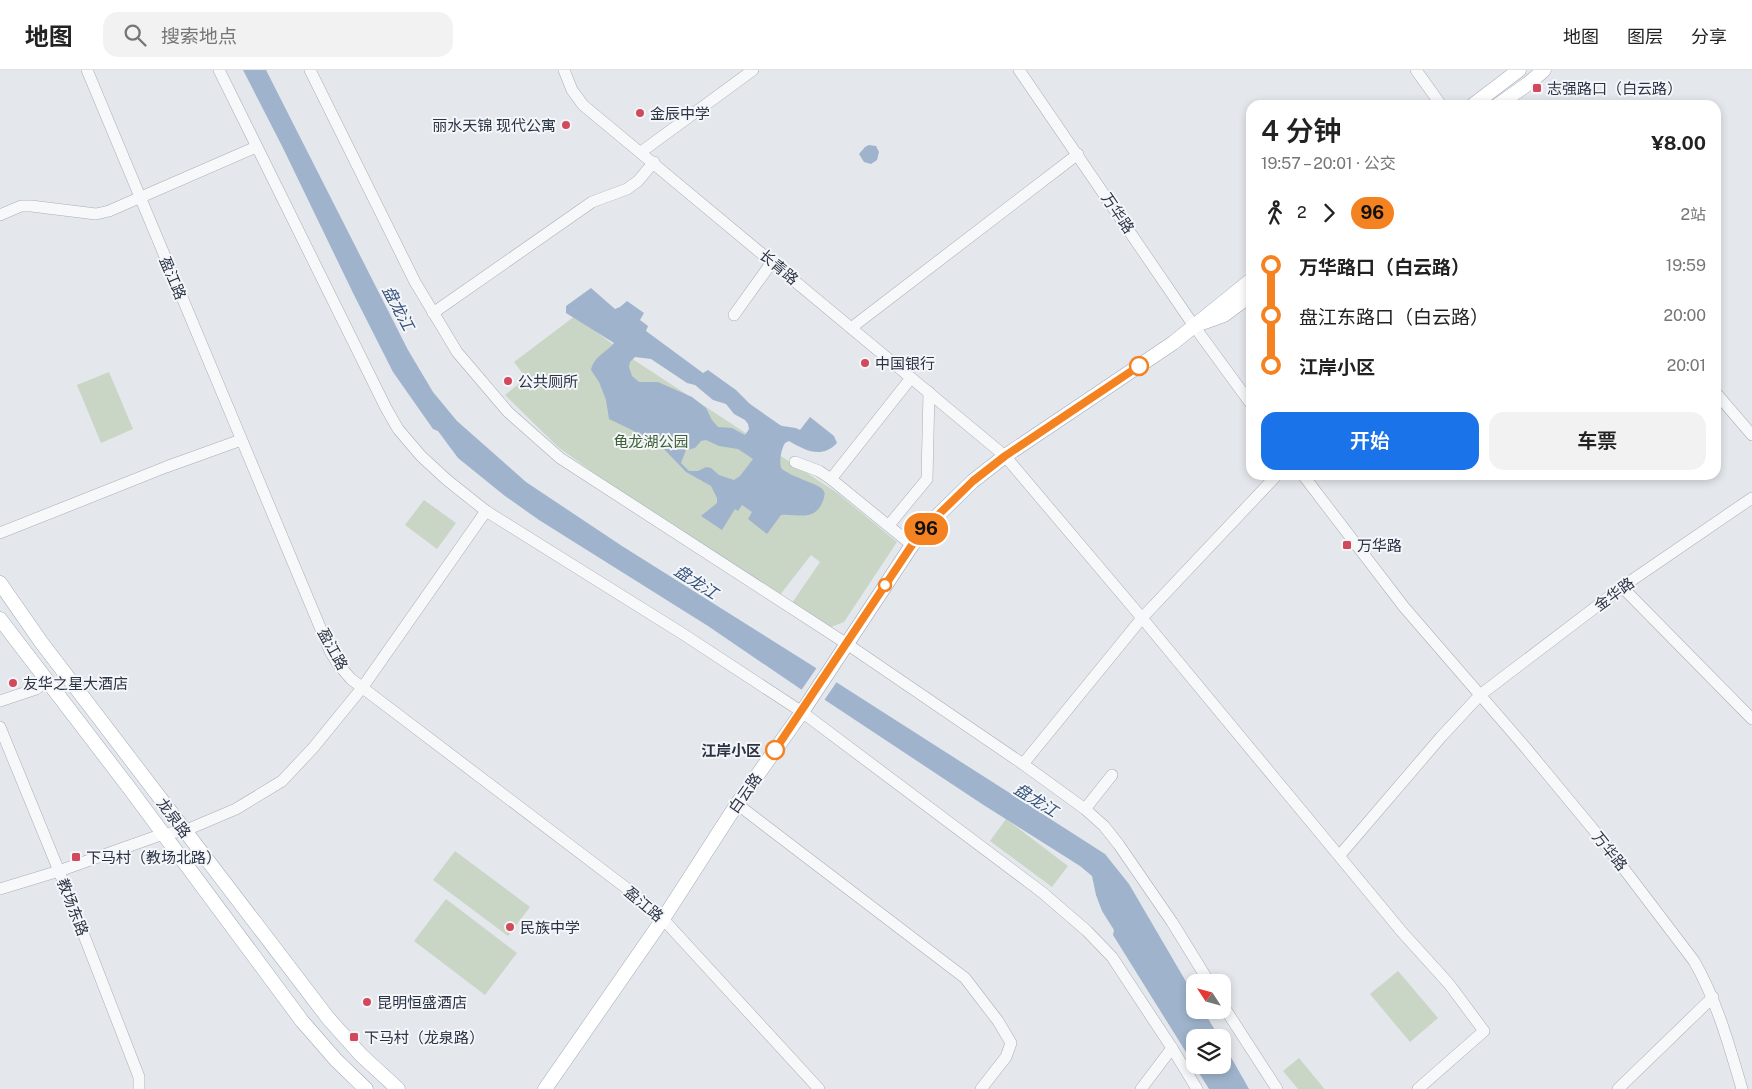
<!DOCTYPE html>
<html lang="zh">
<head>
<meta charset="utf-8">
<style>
  :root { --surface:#fff; --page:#f2f2f2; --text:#222; --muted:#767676; --line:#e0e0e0; --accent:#1a73e8 }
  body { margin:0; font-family:"Public Sans","Noto Sans SC",sans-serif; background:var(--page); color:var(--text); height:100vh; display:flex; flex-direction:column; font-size:19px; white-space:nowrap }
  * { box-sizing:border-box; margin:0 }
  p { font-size:16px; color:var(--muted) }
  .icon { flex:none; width:28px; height:28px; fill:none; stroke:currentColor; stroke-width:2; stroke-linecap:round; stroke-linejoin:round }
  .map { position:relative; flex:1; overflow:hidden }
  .details { position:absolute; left:1246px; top:30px; width:475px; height:380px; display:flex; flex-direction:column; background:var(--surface); border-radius:15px; box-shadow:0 2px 8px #0003 }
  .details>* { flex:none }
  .badge { padding:0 10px; border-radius:16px; font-size:18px; line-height:32px }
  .needle { width:32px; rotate:306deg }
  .controls { position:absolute; left:1186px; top:904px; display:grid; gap:10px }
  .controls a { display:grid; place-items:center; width:45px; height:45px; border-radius:10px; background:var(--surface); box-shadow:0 2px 8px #0003; font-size:25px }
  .map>.badge { position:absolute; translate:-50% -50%; box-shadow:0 0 0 2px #fff }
  .legs { display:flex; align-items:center; gap:8px; height:55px; padding:0 15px; font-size:16px }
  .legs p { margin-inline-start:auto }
  .overview { display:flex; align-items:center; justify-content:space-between; height:85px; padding:0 15px }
  h1 { font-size:28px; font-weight:600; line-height:38px }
  .primary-button { display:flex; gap:10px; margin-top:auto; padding:10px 15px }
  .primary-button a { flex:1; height:58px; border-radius:15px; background:var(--accent); color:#fff; font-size:20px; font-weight:600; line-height:58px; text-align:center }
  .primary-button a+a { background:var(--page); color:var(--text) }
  ul { padding:0 15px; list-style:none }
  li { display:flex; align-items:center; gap:18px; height:50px; font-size:19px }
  li i { display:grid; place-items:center; width:8px; height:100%; margin:0 6px; background:currentColor }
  li i::after { content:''; width:12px; height:12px; margin:-6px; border:4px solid; border-radius:50%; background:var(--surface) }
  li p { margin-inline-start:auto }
  li:first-child i { background:linear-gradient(#0000 50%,currentColor 0) }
  li:last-child i { background:linear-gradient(currentColor 50%,#0000 0) }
  header { display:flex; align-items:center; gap:30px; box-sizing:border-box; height:70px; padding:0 25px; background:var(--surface); border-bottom:1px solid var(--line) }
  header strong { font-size:24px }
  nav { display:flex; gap:28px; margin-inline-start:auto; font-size:18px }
  .search { width:350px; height:45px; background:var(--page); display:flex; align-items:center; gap:12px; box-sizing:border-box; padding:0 18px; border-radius:15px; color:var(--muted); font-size:19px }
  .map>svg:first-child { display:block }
  .green { fill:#c9d6c5 }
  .water { fill:#9fb4cc; fill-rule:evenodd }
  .pier { fill:#e4e7ec }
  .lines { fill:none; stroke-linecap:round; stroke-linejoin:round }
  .minor-casing { stroke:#a9aeb7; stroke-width:12 }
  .major-casing { stroke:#a3abb8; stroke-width:15 }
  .minor { stroke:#f7f8fa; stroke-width:11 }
  .major { stroke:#fff; stroke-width:14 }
  .line-1-casing { stroke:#fff; stroke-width:11 }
  .line-1 { stroke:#f58220; stroke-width:8 }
  .poi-dot { fill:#d1495b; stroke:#f4f6f9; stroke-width:2 }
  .stop-1-dot { fill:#fff; stroke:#f58220; stroke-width:2.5 }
  .labels { text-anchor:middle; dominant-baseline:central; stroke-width:4; stroke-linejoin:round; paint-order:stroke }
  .poi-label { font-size:15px; fill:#2b3445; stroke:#f4f6f9; text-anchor:start }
  .street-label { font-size:15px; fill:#2b3445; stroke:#f4f6f9 }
  .park-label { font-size:15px; fill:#3f6138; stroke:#f4f6f9 }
  .stop-label { font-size:15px; font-weight:bold; fill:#2b3445; stroke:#f4f6f9; text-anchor:end }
  .water-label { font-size:16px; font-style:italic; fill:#34527a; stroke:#f4f6f9 }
</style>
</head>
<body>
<header>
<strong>地图</strong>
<div class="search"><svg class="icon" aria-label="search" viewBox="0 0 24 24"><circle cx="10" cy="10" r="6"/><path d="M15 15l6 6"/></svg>搜索地点</div>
<nav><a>地图</a><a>图层</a><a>分享</a></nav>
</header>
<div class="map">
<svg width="1752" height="1019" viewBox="0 0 1752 1019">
  <rect width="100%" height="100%" fill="#e4e7ec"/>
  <g class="green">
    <path d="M575,246L634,290L836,422L897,472L844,552L828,558L792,533L820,492L811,485L780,525L605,411L558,377L505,325L526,308L514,292Z"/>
    <path d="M109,302L133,359L101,373L77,315Z"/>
    <path d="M424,430L456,453L437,479L405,455Z"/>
    <path d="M1006,749L1068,796L1052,817L990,771Z"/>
    <path d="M455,781L530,837L508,866L433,810Z"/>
    <path d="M446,829L517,883L485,925L414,871Z"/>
    <path d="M1398,901L1438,948L1410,972L1370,924Z"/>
    <path d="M1299,988L1322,1016L1324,1019H1298L1283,1001Z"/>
  </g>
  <g class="water">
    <path d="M243,0H266L408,280L433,322L457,351L526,412L622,476L816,598L836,612L1105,784L1129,814L1195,927V940H1203L1219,967L1195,968V995H1222L1223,973L1249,1019H1209L1113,865L1114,860L1102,841L1096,825L1092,806L1080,796L982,734L825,630L802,620L708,556L539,450L505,426L458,388L438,361L433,359L393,302L354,225L282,76Z"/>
    <path d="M869,75L876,76L879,82L877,90L871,94L864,92L859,84L865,77Z"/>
    <path d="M591,218L615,239L620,237L627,231L644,243L640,250L648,256L646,261L703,303L708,300L736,320L750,334L780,355C787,358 794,356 800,360L810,347L834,366L837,373C822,389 806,381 789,371L785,373C781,380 779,390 781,398C790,407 820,414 823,420C826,423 824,428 823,431C814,453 797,443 781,445L767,464L748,449L752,442L742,435L738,441L735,439L722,460L701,446L717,433V428L711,416L686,402L661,376L653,371L638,367L634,361L609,349L606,330L599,312L591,300C594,286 606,283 614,273L566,243V236ZM635,287L651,289L687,313L695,315L713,330L726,334L734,344L745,350L748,354L749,359L745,365L732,358L718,357L712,350L706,338L692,327L658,312H639L632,306L629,297L630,292ZM706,370L719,376L738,379L753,389L740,406L734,410L719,405L711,398L706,397L698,401H689L681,393L686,380L695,378L701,371Z"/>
  </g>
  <path class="pier" d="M818,596L838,610L823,632L800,622Z"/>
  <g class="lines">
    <defs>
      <g id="minor">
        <path d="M87,0L330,581L338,594L351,609L646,833L663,849L819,1019"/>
        <path d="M219,0L386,338L398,359L421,386L447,410L486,441L683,564L802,642L1043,823L1087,861L1112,887L1172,978L1197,1019"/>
        <path d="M310,0L415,212L457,282L508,342L560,388L847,574L1023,694L1085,739L1104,756L1119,775L1172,852L1209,912"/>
        <path d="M564,0L572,20L583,35L1005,386L1142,548L1402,862L1449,914L1484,961L1418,1019"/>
        <path d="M1019,0L1194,256L1251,334"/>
        <path d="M1416,0L1441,35"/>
        <path d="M641,82L753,0"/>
        <path d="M0,145L21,136H31L96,144L109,141L256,77"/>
        <path d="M433,243L592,132L627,119L638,111L654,92"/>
        <path d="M734,245L772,192"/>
        <path d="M851,258L1078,84"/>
        <path d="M911,308L831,409L912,475"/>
        <path d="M1716,323L1752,365"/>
        <path d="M795,392L819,401L831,409"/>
        <path d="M1303,405L1404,537L1525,677L1602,770L1694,891C1717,931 1729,975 1742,1019"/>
        <path d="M889,455L927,409L929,322"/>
        <path d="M0,463L166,397L241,370"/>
        <path d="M1622,517L1752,649"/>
        <path d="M0,631L36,619L47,611"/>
        <path d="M0,657L59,801L139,1007V1019"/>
        <path d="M1023,694L1142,548L1277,405"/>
        <path d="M737,734L965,908L998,951L1011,973L1006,987L981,1019"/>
        <path d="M1085,739L1112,705"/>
        <path d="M1340,785L1441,667L1480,625L1622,517L1752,428"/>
        <path d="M0,819L59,801L163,764L184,761L236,739L282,711L313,678L362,618L486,441"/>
        <path d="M1222,934L1277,1019"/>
        <path d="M1141,1019L1172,978"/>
        <path d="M1618,1019L1713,927"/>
      </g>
      <g id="major">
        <path d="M1473,35L1519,0"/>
        <path d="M1498,35L1529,13L1544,0"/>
        <path d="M1202,253L1224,245L1251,225"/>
        <path d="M0,513L41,572L328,948L361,985L398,1019"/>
        <path d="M0,549L130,719L302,951L336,990L366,1019"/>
        <path d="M545,1019L663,849L737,734L802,642L912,475L935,448L973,411L1005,386L1173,273L1251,210"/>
      </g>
    </defs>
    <use href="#minor" class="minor-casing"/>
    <use href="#major" class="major-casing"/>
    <use href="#minor" class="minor"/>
    <use href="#major" class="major"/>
  </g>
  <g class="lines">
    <defs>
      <path id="line-1" d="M775,680L912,475L935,448L973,411L1005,386L1139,296"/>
    </defs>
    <use href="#line-1" class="line-1-casing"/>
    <use href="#line-1" class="line-1"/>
  </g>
  <g class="poi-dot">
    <rect x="1532" y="13" width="10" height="10" rx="2.5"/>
    <circle cx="640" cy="43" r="5"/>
    <circle cx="566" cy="55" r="5"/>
    <circle cx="865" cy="293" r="5"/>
    <circle cx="508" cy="311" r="5"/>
    <rect x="1342" y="470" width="10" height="10" rx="2.5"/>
    <circle cx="13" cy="613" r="5"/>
    <rect x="71" y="782" width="10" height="10" rx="2.5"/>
    <circle cx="510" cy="857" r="5"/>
    <circle cx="367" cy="932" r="5"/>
    <rect x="349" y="962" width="10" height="10" rx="2.5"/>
  </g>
  <g class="stop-1-dot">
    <circle cx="1139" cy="296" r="9"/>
    <circle cx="885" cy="515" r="6"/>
    <circle cx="775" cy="680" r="9"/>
  </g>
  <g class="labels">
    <g class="poi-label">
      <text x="1547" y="18">志强路口（白云路）</text>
      <text x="650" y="43">金辰中学</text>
      <text x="556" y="55" text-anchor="end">丽水天锦 现代公寓</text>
      <text x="875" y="293">中国银行</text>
      <text x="518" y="311">公共厕所</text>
      <text x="1357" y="475">万华路</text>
      <text x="23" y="613">友华之星大酒店</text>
      <text x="86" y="787">下马村（教场北路）</text>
      <text x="520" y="857">民族中学</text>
      <text x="377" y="932">昆明恒盛酒店</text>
      <text x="364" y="967">下马村（龙泉路）</text>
    </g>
    <g class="street-label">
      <text transform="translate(1118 143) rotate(56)">万华路</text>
      <text transform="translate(779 197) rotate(40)">长青路</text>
      <text transform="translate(173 208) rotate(67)">盈江路</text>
      <text transform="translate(1614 524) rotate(-36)">金华路</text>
      <text transform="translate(333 579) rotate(61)">盈江路</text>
      <text transform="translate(745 723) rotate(-55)">白云路</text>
      <text transform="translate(174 748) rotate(53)">龙泉路</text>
      <text transform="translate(1610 781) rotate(51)">万华路</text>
      <text transform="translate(644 834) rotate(40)">盈江路</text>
      <text transform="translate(73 837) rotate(69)">教场东路</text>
    </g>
    <g class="park-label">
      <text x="651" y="371">龟龙湖公园</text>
    </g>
    <g class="stop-label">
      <text x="761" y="680">江岸小区</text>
    </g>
    <g class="water-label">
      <text transform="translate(398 238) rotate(62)">盘龙江</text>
      <text transform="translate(696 512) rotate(33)">盘龙江</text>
      <text transform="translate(1036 730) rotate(32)">盘龙江</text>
    </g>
  </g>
</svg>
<div class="controls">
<a><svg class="needle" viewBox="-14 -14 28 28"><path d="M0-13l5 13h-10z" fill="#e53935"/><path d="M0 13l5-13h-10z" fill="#767676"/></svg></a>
<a><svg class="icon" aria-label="layers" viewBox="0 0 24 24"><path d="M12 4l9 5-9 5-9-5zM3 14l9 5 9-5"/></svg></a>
</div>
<b class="badge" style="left:926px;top:459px;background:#f58220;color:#111">96</b>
<section class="details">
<div class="overview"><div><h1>4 分钟</h1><p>19:57 – 20:01 · 公交</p></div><b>¥8.00</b></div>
<div class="legs"><svg class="icon" aria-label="walk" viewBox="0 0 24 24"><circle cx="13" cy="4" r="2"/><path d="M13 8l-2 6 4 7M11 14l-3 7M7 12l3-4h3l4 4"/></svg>2<svg class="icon" aria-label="forward" viewBox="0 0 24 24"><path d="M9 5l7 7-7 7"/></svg><b class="badge" style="background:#f58220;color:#111">96</b><p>2站</p></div>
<ul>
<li><i style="color:#f58220"></i><b>万华路口（白云路）</b><p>19:59</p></li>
<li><i style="color:#f58220"></i><span>盘江东路口（白云路）</span><p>20:00</p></li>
<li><i style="color:#f58220"></i><b>江岸小区</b><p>20:01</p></li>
</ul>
<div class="primary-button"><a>开始</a><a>车票</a></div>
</section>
</div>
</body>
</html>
